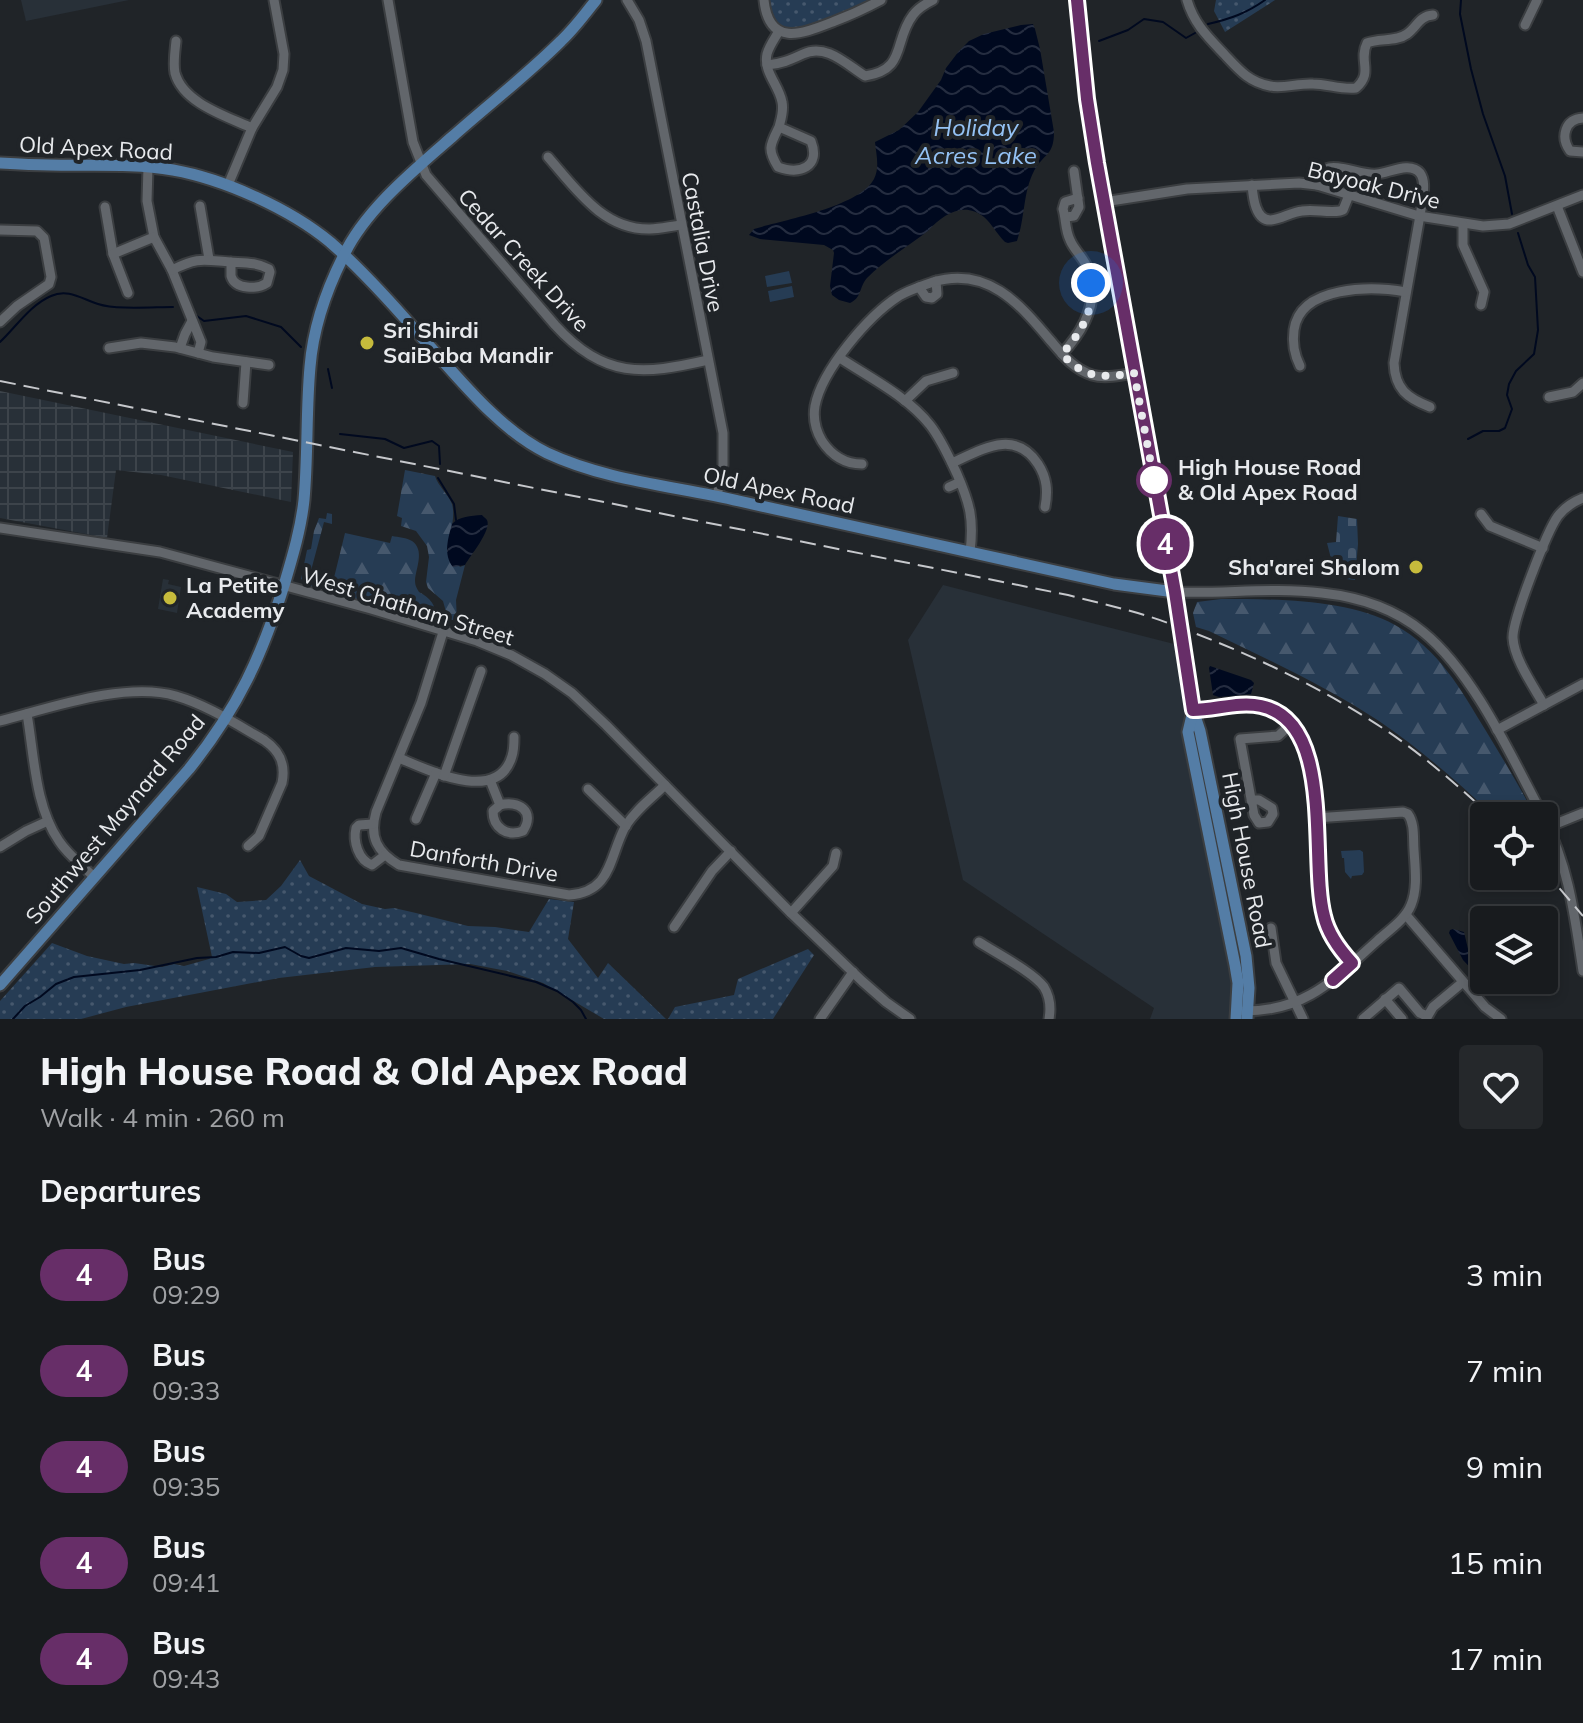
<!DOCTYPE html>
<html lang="en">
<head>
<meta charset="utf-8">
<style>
  :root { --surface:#181b1e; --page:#25282b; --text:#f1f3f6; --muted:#9fa1a4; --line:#36393c }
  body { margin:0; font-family:Mulish,sans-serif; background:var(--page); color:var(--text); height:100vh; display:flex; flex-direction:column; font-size:30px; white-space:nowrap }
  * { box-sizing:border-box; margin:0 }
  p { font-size:26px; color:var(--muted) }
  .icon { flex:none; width:44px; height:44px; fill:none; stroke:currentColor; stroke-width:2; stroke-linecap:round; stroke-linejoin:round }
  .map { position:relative; height:1019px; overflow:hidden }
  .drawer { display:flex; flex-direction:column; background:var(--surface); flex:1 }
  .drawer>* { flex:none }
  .badge { padding:0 16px; border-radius:26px; font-size:28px; line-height:52px }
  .buttons { position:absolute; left:1470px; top:802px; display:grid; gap:16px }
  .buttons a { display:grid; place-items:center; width:88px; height:88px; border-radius:8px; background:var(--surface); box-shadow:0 4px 12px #0003,0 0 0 2px var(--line); font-size:40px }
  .you { position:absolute; width:40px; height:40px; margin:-20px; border:6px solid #fff; border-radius:50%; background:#1a73e8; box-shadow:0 0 0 12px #1a73e833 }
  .map>.badge { position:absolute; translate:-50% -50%; box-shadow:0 0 0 4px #fff }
  h2 { padding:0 40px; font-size:30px; line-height:72px }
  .round { display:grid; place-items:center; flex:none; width:84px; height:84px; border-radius:8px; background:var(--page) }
  .summary { display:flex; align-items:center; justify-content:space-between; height:136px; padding:0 40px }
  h1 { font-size:38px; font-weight:800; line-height:60px }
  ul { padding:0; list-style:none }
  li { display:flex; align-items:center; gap:24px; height:96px; padding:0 40px }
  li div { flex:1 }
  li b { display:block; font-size:30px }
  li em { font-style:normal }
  li .badge { min-width:88px; font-weight:700; text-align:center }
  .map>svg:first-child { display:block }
  .built { fill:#283038 }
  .industrial { fill:url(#industrial-grid) }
  .green { fill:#263c54 }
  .forest { fill:url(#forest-firs) }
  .cemetery { fill:url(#cemetery-stones) }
  .park { fill:url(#park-dots) }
  .water { fill:url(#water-waves) }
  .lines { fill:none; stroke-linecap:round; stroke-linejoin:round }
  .stream { stroke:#00091f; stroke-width:2 }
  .minor-casing { stroke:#3b3e41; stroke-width:13 }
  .major-casing { stroke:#3b3e41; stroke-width:15 }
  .minor { stroke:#62666b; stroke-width:9 }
  .major { stroke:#547da6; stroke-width:11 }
  .rail { stroke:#c6c8cc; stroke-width:2; stroke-dasharray:16 8; stroke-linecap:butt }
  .line-casing { stroke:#fff; stroke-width:18 }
  .line { stroke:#672e68; stroke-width:12 }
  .walk { stroke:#e8eaed; stroke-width:8; stroke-dasharray:0 14.4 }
  .poi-dot { fill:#c6bb3c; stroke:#202428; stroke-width:3 }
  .stop-dot { fill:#fff; stroke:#672e68; stroke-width:4 }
  .labels { text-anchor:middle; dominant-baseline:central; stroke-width:8; stroke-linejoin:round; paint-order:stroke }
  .street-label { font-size:22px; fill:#e8eaed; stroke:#202428 }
  .poi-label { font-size:22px; font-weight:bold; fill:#e8eaed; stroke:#202428; text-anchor:start }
  .stop-label { font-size:22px; font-weight:bold; fill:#e8eaed; stroke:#202428; text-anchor:start }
  .water-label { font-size:24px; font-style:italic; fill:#94c2f4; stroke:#202428 }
</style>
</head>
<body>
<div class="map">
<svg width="1583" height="1019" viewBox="0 0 1583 1019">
  <defs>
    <pattern id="industrial-grid" width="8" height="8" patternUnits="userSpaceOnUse" patternTransform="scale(2)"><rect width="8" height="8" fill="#283038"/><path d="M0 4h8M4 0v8" fill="none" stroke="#3d444b"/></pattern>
    <pattern id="forest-firs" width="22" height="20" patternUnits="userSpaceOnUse" patternTransform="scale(2)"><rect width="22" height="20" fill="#263c54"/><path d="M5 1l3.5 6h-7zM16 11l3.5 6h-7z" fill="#46586d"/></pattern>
    <pattern id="cemetery-stones" width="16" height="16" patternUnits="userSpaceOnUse" patternTransform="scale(2)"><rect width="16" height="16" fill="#263c54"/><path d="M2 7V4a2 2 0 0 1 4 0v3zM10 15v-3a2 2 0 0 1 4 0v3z" fill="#46586d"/></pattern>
    <pattern id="park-dots" width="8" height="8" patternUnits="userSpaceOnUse" patternTransform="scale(2)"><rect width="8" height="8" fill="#263c54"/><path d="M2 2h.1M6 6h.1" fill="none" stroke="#46586d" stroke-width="1.8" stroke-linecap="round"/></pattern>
    <pattern id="water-waves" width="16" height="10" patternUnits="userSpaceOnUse" patternTransform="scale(2)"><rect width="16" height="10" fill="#00091f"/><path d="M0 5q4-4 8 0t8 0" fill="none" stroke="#252d40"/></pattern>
  </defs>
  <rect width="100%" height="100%" fill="#202428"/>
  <g class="built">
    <path d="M21,0H129L26,21Z"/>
    <path d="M163,579L169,580L168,584L181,587L177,613L158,609Z"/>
    <path d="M943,585L1182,646L1193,710L1188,733L1238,983L1236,1019H1150L1154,1008L963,880L908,640Z"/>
  </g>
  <path class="industrial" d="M0,391L293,452L291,502L161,475L116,470L107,538L0,518Z"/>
  <g class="green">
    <path d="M789,271L792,283L767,287L765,276Z"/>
    <path d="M792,286L794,297L770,302L768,291Z"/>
    <path d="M1360,850L1363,852L1364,872L1362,875L1352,876L1351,879L1345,872L1344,858H1342L1341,851Z"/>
  </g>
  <g class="forest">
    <path d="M405,470L435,476C438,486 448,494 452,504C456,518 449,536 447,550L460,567L465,565L456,600L457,621L448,619L443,601L428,588L426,582L429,557L427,546L416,531L401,526L402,518L397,516Z"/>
    <path d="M327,513L332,514V524L324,522L309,578L316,580L315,586L312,587L301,579L307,550L311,549L314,531L319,518L326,519Z"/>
    <path d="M345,533L390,543L392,536C398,537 407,538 412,541C425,550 416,568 415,580C415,585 416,587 419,592C430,598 437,605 435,618L429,622L330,594Z"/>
    <path d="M1221,599C1275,599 1348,599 1395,625C1439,649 1461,690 1486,731C1503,759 1520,787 1535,816H1494C1458,782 1420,749 1379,721C1326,686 1267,659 1209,631L1196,627L1193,613L1197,602Z"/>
    <path d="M1544,834L1554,853L1558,870L1554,874L1544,865Z"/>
  </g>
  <path class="cemetery" d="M1338,516L1357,519L1358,544L1355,580L1336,578L1327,543L1336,542Z"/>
  <g class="park">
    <path d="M766,0H875L809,28L792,32L775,25Z"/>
    <path d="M1216,0H1275L1225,32L1214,11Z"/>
    <path d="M300,860L309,876L362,904L385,909L394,908L416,913L468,926L495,927L529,932L549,899L574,902L568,939L598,978L608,963L666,1019H604L543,983L507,971L470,964L375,967L279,978L126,1007L81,1019H0V1001L52,943L87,956L124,964L134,963L162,967L174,964L184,966L209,959L212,957L197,887L226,894L237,902L266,900L281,886Z"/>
    <path d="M808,949L814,955L773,1019H668L675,1007L734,995L738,979Z"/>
  </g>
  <g class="water">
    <path d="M1033,24L1035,29L1040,49L1054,132C1054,156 1044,153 1034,171C1023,192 1025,219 1017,241L1008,243L1005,242C997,234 992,224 984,217C964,201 943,214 928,231C908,246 885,260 867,278C859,287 862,298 850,303L839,300L832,295L830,286L834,253L833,250L824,245L760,239L749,235L754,229C783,220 859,207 874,179C880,167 876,154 875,142L899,130L918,112L941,80L946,68L959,51L969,41L984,34L1021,25Z"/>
    <path d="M482,515C483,517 486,518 487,520C492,530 470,556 465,565L453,567C443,555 448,538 452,524C460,516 470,516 482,515Z"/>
    <path d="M1210,666L1251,680L1254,683L1251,694L1219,697L1213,695L1209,668Z"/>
    <path d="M1453,929L1464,932L1468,949L1478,954L1479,977L1463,960L1449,933L1450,930Z"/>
  </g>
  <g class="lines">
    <g class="stream">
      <path d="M1461,0L1460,14L1471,69L1483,114L1505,176L1512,214"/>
      <path d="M1208,24C1230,19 1247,13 1265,0"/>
      <path d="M1099,41L1128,30L1144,19L1163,22L1186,38L1195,33"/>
      <path d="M194,314L204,321L246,316L281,327L301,347"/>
      <path d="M0,342C16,327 30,305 51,296C68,288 82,299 98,304C116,310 153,307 173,307"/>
      <path d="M328,369L332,388"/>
      <path d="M340,434L385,439L404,448L432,441L439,446L440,464"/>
      <path d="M1468,439L1483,431H1499L1505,428L1512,409L1507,395L1509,384L1516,371L1534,354L1538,330L1535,277L1528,265L1518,233"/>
      <path d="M438,478L454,504L456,520"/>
      <path d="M13,1019L25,1006L40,997L56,984L74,977L140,970L197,958L216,957L233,952L259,953L285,947L301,956L309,958L346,948L379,951L401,948L439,959L536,982L557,991L573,1002L581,1010L586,1019"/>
    </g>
    <defs>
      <g id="minor">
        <path d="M388,0L413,142L426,175L555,325C604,379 643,375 708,360"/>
        <path d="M627,0L639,20L646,41L723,433V465L717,496"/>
        <path d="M764,0C769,49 804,33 835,21C851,15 866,8 881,0"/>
        <path d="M1187,0C1194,24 1208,37 1225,55C1239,70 1249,82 1270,86C1283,89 1298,83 1313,84C1327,84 1342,90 1356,88C1374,72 1358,61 1367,43C1379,38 1396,42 1407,34C1417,27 1419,16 1433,15"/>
        <path d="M1525,25L1537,0"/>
        <path d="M779,31C775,38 769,46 767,54C763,72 779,85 782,102C784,111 781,119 779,127L811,141C821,167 800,175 778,167C767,149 770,145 779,127"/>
        <path d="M176,41C175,51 173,63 175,73C183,103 226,116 252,128"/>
        <path d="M767,65C781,64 790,60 803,54C826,43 846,64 865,76C907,70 893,41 913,15C918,8 925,4 933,0"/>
        <path d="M1583,118C1565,119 1560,137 1570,151L1583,152"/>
        <path d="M548,157C576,189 603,230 650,229C660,229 671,226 681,225"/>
        <path d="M148,167L147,201L154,237L172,270L201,342L198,353"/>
        <path d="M228,185L252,128L277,87L283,70L284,54L274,0"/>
        <path d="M1252,185C1253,196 1255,221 1271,220C1281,219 1292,212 1302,211C1315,209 1327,213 1340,211L1343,210L1349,195"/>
        <path d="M1317,185C1319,180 1321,172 1326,169C1336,163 1364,176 1377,174C1389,173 1410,161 1420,173C1426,181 1423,194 1422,204L1394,363C1395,389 1407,398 1430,407"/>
        <path d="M1104,202L1187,189L1299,183L1317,185L1419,216L1483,226L1509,224L1583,195"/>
        <path d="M200,206L209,259"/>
        <path d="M1557,206L1583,272"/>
        <path d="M105,207L113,254L128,293"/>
        <path d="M1066,217L1074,216L1079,207L1074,171"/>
        <path d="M1463,225V245L1484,292L1481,305"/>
        <path d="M0,230L37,231L44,238L51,277L49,284L17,306L0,322"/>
        <path d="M113,254L154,237"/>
        <path d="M172,270C198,257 202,260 230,262C244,263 256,262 269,269L270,272L267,283C258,289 235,290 231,276C231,274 231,264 231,262"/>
        <path d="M919,287L926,297L932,298L937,294L936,281"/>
        <path d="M109,348L141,343L175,347L213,357L269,365"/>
        <path d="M180,348L185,334L192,321"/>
        <path d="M1062,354C1084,330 1101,299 1087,267C1083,257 1074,250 1070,240C1065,230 1066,219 1063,209L1065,202L1078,198"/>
        <path d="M840,358C870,378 907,396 930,425C941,439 949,457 957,474C970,504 974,519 970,552"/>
        <path d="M1300,366C1294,354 1292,344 1294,330C1300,285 1372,286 1406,292"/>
        <path d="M1549,397L1573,392L1583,383"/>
        <path d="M905,401L926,381L953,373"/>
        <path d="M243,403L246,362"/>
        <path d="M952,463C981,450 1015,428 1038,464C1047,478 1048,491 1045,507"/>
        <path d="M862,464C845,464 832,456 822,441C816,431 813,418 815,406C822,370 868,316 899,296C909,290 922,286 933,282C987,266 1019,303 1050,340C1062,354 1073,369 1092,375C1105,379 1121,375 1134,373"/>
        <path d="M949,487L960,482"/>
        <path d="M1481,514L1490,526L1543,548"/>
        <path d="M0,528L160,552L371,609L477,641L511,655L545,674L572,693L606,725L791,913L862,981L886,1002L910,1019"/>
        <path d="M1175,592C1224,594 1273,587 1322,593C1359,597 1394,608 1423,632C1474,673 1512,758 1543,816"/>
        <path d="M443,632L421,703L376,812C369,837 377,852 399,865L569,895C612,892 609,857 625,827C635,810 652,798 665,785"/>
        <path d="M1544,705C1534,687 1514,659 1513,638C1512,621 1547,531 1558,516C1565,507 1573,502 1583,498"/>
        <path d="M1193,710C1212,710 1231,704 1250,705C1285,706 1304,735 1311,766L1319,889L1323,915L1333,938L1352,963"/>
        <path d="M27,714C34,754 35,807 59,841C68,855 82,865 94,877"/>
        <path d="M0,721C50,708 126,681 176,696C207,705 236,724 264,740C280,751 286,764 282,783L259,836L248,846"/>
        <path d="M1497,730L1583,684"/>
        <path d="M399,758C428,770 498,805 512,756C514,750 514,743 514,737"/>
        <path d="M444,776L481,671"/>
        <path d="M490,780L500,805L493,811C493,828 507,837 523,831C536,811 518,800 500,805"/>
        <path d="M588,789L626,826"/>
        <path d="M1251,800H1259L1272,808L1273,814L1268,822L1259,823L1254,815L1240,739L1278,736L1291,724"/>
        <path d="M416,819L436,773"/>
        <path d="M1544,819C1569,866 1575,919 1583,971"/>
        <path d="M373,824L359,825L356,828C353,841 358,860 372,865L385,855"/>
        <path d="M1548,827L1583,813"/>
        <path d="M0,847L26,831L48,821"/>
        <path d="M791,913L833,866L836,853"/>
        <path d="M1406,915L1485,1007L1501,1019"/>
        <path d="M674,927L712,871L731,851"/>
        <path d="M1271,928L1276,963L1303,1019"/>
        <path d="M979,942C996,953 1033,972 1044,987C1050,997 1051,1008 1049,1019"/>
        <path d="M1385,999L1402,1019"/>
        <path d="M1244,1011C1307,1011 1334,979 1377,941C1389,930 1405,920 1411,905C1418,888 1415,868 1414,850C1413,838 1415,824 1408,814L1403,812L1315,818"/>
        <path d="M820,1019L853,972"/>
        <path d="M1363,1019L1399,988L1420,1013L1427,1016"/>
        <path d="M1426,1019L1433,1007L1463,982"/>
      </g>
      <g id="major">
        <path d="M1077,0L1087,99L1097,163L1175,592L1193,710L1200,731L1246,956L1249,988L1247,1019"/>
        <path d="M0,163C16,164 33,165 50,165C91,166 133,163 173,170C224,179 290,209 330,242C361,269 389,300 416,331C454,372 497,429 547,453C607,481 675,486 739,501C864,529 989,556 1114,584L1175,592"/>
        <path d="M1193,711L1188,732L1235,965L1238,983L1236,1019"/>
        <path d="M0,985L189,769C238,708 262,656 285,582C293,555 301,528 304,500C308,455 306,411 310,367C313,329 326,291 343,257C364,211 414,170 452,137C488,105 527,75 561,41C574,29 585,14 596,0"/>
      </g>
    </defs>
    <use href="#minor" class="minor-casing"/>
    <use href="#major" class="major-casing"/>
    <use href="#minor" class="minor"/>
    <use href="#major" class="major"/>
    <g class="rail">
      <path d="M0,381L1068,595C1102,604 1136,611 1168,623C1244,651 1320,686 1387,731C1424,756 1458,786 1491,816"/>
      <path d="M1544,870L1583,916"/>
    </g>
  </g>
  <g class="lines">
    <defs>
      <path id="line" d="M1077,0L1087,99L1097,163L1175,592L1193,710C1215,710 1239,701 1261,706C1336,722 1309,860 1324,916C1328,934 1340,950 1352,963L1333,980"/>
    </defs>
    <use href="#line" class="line-casing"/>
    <use href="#line" class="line"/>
    <path class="walk" d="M1091,283C1095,310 1080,334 1062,354C1085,379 1102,378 1134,373L1154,480"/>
  </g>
  <g class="poi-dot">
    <circle cx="367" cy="343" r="8"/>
    <circle cx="1416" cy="567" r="8"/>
    <circle cx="170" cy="598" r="8"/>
  </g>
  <circle class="stop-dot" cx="1154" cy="480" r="16"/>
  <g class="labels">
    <g class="street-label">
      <text transform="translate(96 148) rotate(3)">Old Apex Road</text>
      <text transform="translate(1374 185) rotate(14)">Bayoak Drive</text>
      <text transform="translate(703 242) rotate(79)">Castalia Drive</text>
      <text transform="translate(524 260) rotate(48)">Cedar Creek Drive</text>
      <text transform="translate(779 490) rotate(12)">Old Apex Road</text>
      <text transform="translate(408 606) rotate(17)">West Chatham Street</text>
      <text transform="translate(115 819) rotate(-50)">Southwest Maynard Road</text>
      <text transform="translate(1247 860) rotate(79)">High House Road</text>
      <text transform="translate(484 861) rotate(10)">Danforth Drive</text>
    </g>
    <g class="poi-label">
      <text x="383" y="330">Sri Shirdi<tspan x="383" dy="25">SaiBaba Mandir</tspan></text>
      <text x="1400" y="567" text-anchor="end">Sha'arei Shalom</text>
      <text x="186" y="585">La Petite<tspan x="186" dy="25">Academy</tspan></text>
    </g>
    <g class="stop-label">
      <text x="1178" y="467">High House Road<tspan x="1178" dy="25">&amp; Old Apex Road</tspan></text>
    </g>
    <g class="water-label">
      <text x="976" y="127">Holiday<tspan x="976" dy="28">Acres Lake</tspan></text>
    </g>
  </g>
</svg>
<div class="buttons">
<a><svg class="icon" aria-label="locate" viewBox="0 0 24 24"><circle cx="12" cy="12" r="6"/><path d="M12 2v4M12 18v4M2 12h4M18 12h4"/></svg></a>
<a><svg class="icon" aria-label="layers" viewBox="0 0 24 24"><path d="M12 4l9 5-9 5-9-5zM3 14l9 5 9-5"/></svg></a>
</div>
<div class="you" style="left:1091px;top:283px"></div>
<b class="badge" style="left:1165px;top:544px;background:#672e68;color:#fff">4</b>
</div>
<section class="drawer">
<div class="summary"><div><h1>High House Road &amp; Old Apex Road</h1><p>Walk · 4 min · 260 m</p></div><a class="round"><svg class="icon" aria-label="heart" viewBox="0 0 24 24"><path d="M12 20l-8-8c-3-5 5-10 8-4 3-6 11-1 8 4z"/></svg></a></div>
<h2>Departures</h2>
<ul>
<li><span class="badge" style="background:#672e68;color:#fff">4</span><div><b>Bus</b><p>09:29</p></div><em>3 min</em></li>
<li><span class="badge" style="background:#672e68;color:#fff">4</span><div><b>Bus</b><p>09:33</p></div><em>7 min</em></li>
<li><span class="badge" style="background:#672e68;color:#fff">4</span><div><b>Bus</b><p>09:35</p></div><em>9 min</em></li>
<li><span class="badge" style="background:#672e68;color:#fff">4</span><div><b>Bus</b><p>09:41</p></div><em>15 min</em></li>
<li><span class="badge" style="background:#672e68;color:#fff">4</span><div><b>Bus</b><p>09:43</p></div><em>17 min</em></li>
</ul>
</section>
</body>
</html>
